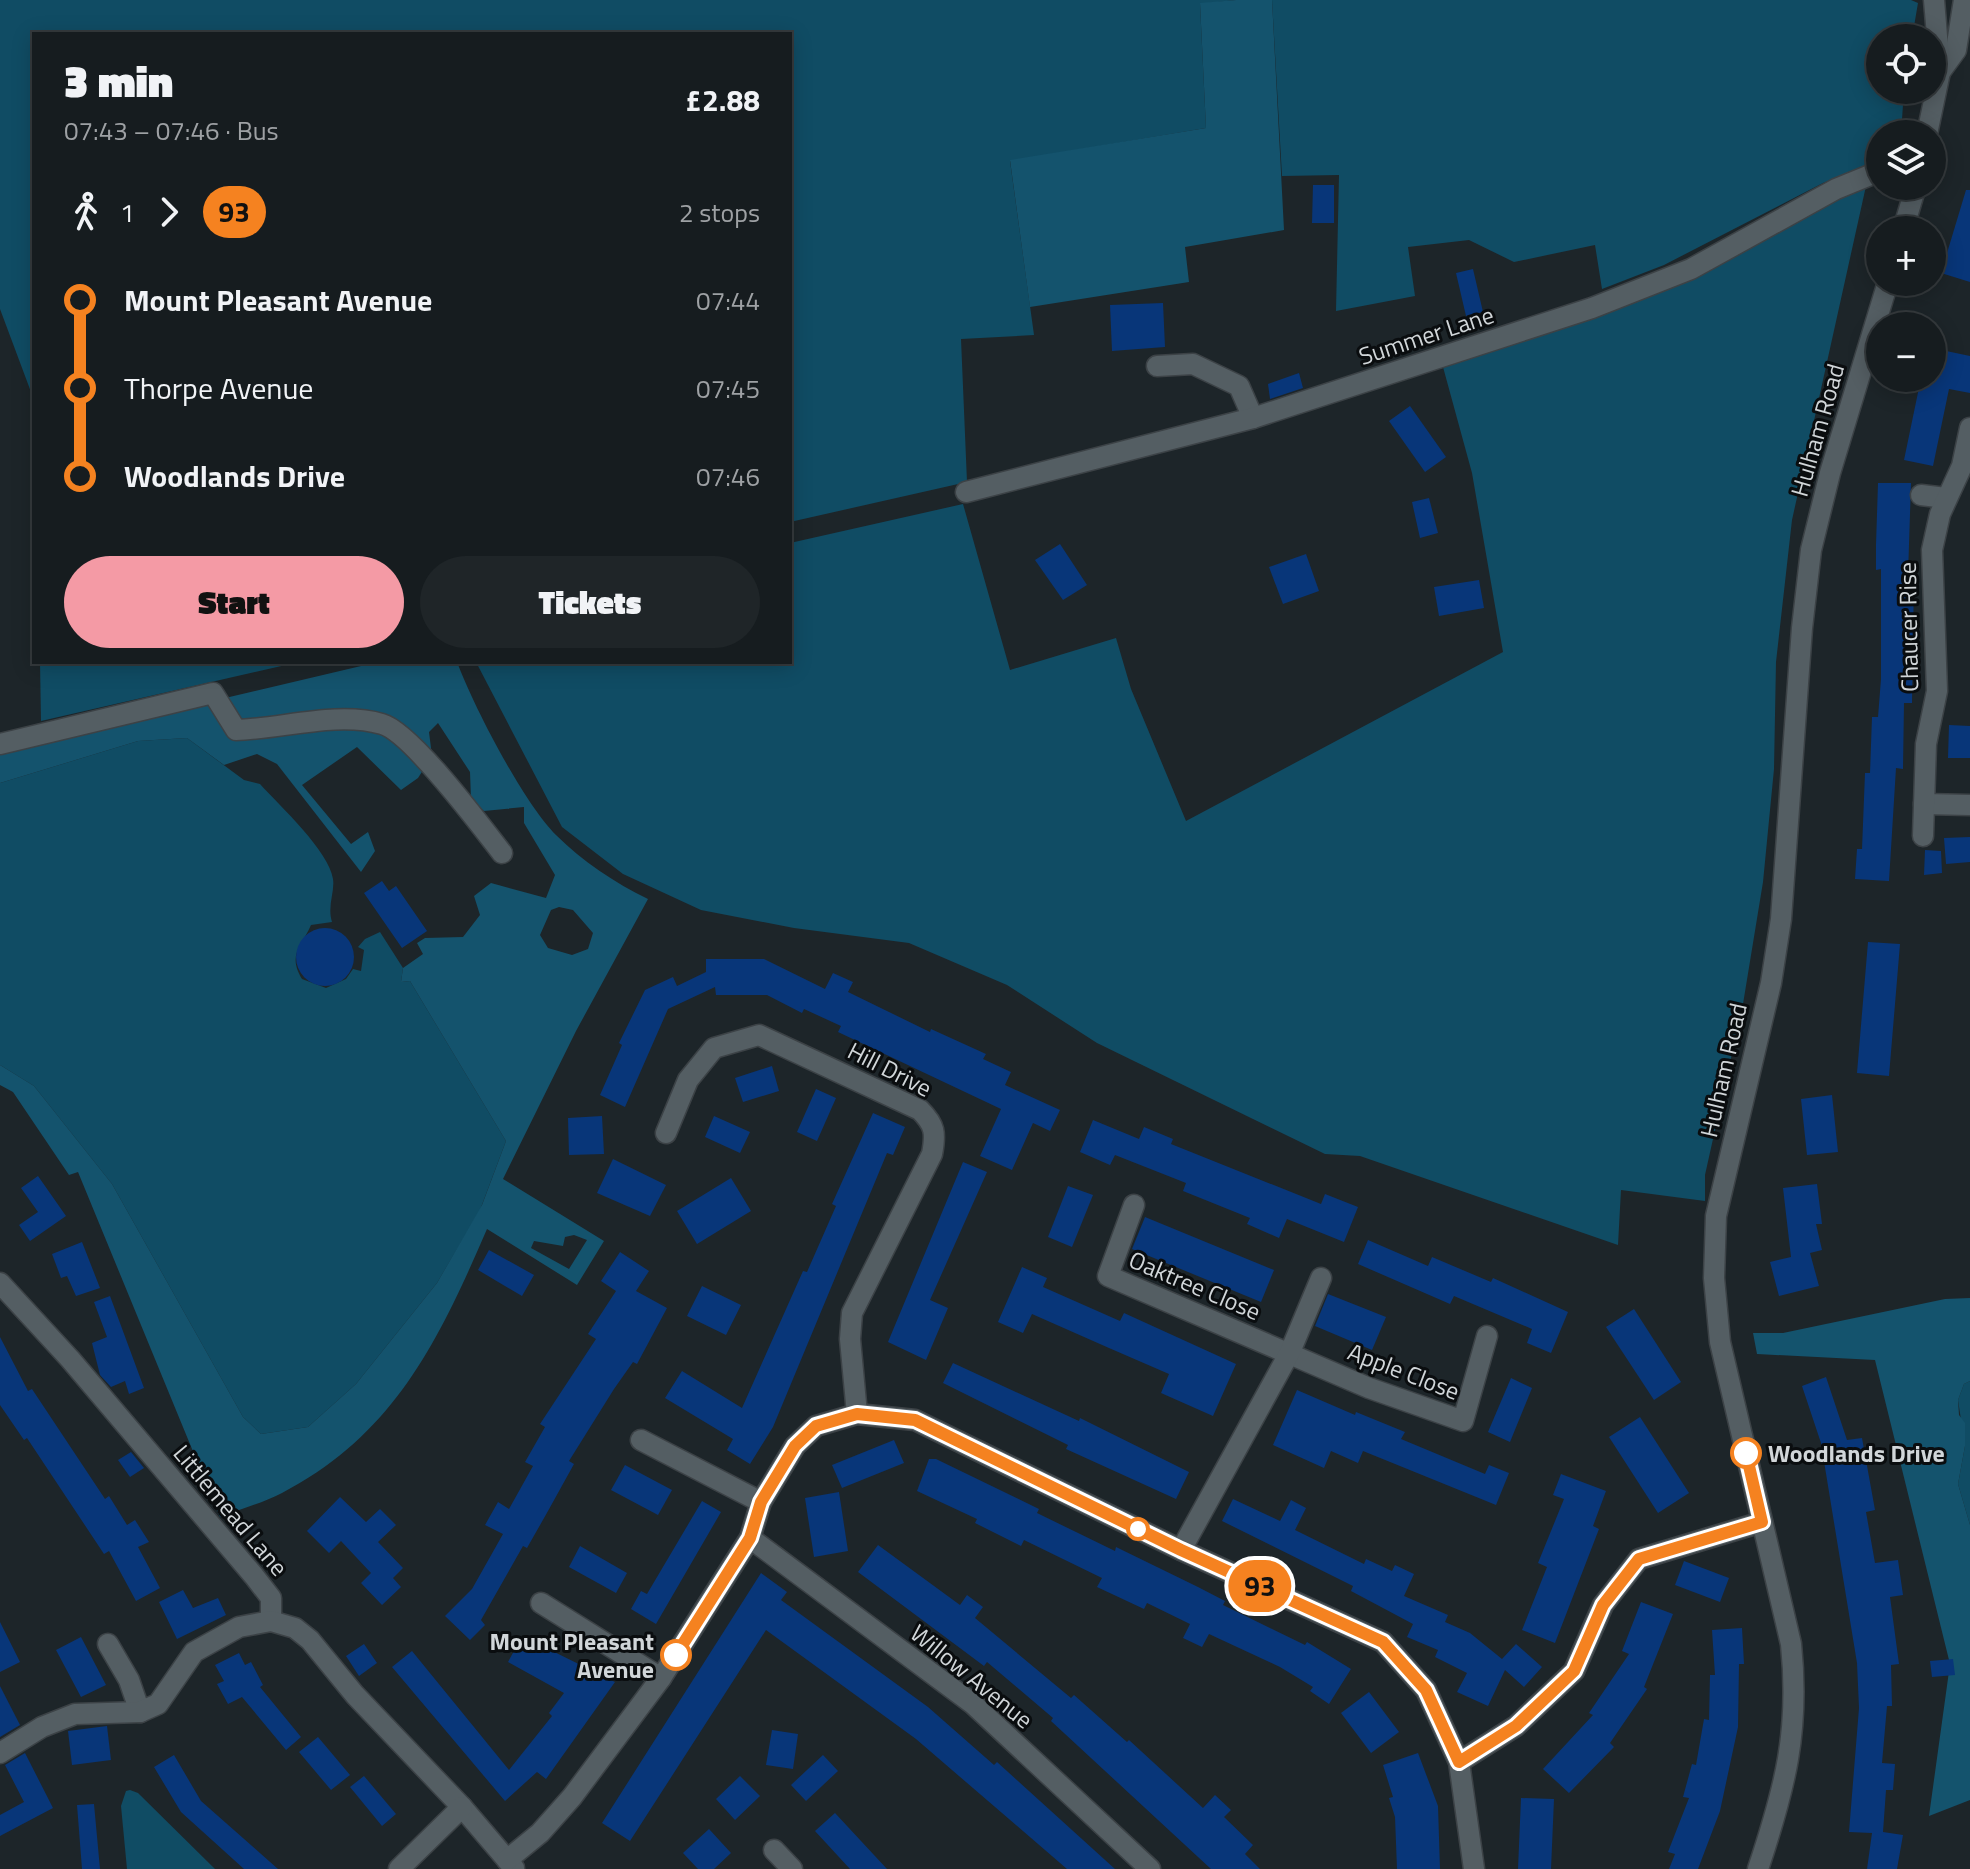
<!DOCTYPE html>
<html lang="en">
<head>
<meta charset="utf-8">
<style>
  :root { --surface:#161c1f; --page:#1f2528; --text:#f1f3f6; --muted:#9ea1a4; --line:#353a3d; --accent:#f49aa5 }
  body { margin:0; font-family:"Titillium Web",sans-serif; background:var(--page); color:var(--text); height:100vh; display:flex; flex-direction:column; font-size:30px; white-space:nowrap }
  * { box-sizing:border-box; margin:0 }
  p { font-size:26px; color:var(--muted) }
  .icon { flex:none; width:44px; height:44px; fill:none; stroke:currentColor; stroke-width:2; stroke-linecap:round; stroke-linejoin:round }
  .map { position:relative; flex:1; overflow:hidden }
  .side { position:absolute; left:32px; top:32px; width:760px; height:632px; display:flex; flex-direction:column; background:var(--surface); border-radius:0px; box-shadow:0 4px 20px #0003,0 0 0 2px var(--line) }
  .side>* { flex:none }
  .badge { padding:0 16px; border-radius:26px; font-size:28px; line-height:52px }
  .tools { position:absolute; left:1866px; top:24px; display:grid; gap:16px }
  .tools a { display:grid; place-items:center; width:80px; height:80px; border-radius:50%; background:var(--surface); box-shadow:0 4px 20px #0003,0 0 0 2px var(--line); font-size:40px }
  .map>.badge { position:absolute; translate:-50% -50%; box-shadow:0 0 0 4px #fff }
  .legs { display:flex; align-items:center; gap:12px; height:88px; padding:0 32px; font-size:26px }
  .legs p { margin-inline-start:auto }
  .overview { display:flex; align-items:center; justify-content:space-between; height:136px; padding:0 32px }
  h1 { font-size:44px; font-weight:800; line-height:60px }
  .cta { display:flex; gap:16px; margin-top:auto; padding:16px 32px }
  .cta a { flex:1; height:92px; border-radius:48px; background:var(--accent); color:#111; font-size:32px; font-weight:800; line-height:92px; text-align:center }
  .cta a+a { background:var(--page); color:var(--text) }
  ul { padding:0 32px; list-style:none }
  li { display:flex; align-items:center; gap:28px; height:88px; font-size:30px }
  li i { display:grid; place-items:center; width:12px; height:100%; margin:0 10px; background:currentColor }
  li i::after { content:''; width:20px; height:20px; margin:-10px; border:6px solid; border-radius:50%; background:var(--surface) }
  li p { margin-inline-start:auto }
  li:first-child i { background:linear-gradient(#0000 50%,currentColor 0) }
  li:last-child i { background:linear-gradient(currentColor 50%,#0000 0) }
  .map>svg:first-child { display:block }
  .green { fill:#104c64 }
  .forest { fill:#14536d; fill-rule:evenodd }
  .building { fill:#083679 }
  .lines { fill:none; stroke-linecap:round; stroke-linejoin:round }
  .minor-casing { stroke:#3c4246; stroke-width:23 }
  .minor { stroke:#545e63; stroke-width:20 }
  .line-1-casing { stroke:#fff; stroke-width:18 }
  .line-1 { stroke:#f58220; stroke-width:12 }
  .stop-1-dot { fill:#fff; stroke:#f58220; stroke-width:4 }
  .labels { text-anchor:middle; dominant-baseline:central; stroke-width:6; stroke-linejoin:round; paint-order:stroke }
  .street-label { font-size:24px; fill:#d1d6d9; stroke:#0a0d0f }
  .stop-label { font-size:24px; font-weight:bold; fill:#d1d6d9; stroke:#0a0d0f; text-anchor:start }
</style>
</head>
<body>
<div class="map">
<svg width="1970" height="1869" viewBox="0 0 1970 1869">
  <rect width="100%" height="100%" fill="#1d2529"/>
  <g class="green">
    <path d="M0,0H1236L1200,4L1206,128L1010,161L1034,335L961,339L967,482L790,522V34H34V400L0,309Z"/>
    <path d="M1272,0H1911L1918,3L1912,38H1880V90H1904L1901,134H1880V153L1865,166L1823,183L1664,265L1602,289L1595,245L1514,262L1469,240L1408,247L1415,296L1336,311L1339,175L1282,176Z"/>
    <path d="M1866,186L1792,520L1776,662L1774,769L1763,882L1743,1004L1705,1175V1201L1621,1190L1618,1245L1360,1156L1325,1154L1097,1043L1007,985L909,943L794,928L701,910L623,874L562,827L476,662H790V543L963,504L1010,670L1116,638L1131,689L1186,821L1503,652L1472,473L1443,367L1505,346Z"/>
    <path d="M40,662H299L41,721Z"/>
    <path d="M187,738L244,780L260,784C280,806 329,851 333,879C335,892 327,906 332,922L311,925C302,946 287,954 302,979L326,988L346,979L353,969L361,971L364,950L358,947L365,939L380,932L403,968L401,982L410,981L506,1141L480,1210L437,1283L356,1384L308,1427L261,1434L243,1417L112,1184L34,1086L0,1065V783L138,741Z"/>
    <path d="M1970,1381V1525L1958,1484L1965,1446L1958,1400L1964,1384Z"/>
    <path d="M130,1790L138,1793L215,1869H127L121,1806L126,1791Z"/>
  </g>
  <g class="forest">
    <path d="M1236,0H1272L1284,230L1185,247L1189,282L1030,307L1010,160L1206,128L1200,3Z"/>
    <path d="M378,662H457C474,707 523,802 556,835C582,861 615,883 648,899L576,1031L503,1179L604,1241L577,1285L487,1229C439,1340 395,1434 282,1493C263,1503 240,1509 220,1517L78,1172L69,1175L13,1092L0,1085V1065L34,1086L112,1184L243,1417L261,1434L308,1427L356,1384L437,1283L482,1205L506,1141L410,981L401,982L403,968L423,954L417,943L425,938L463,937L480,915L474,896L491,883L546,898L555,875L524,823V807L484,811L471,799L470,772L438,723L429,732L432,756L418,778L401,790L357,747L302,785L351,844L368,832L375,851L361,872L277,764L257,754L224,765L187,738L138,741L0,783V751ZM559,907L573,910L593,933L588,949L572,955L548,948L540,935L551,910ZM574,1235L587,1240L569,1269L531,1248L534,1241L563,1246L565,1237Z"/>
    <path d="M1970,1298V1381L1964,1384L1958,1400L1959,1415L1965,1423V1446L1958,1484L1970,1525V1800L1929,1816L1950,1664L1875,1360L1757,1354L1753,1333H1783L1945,1299Z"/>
  </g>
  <g class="building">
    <path d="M1313,185H1334V223H1312Z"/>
    <path d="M1966,190H1970V282L1941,273Z"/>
    <path d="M1473,269L1483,312L1466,316L1456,273Z"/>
    <path d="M1163,303L1165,347L1112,351L1110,305Z"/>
    <path d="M1932,348L1970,356V393L1949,389L1933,466L1904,460L1921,378H1932Z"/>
    <path d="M1299,373L1303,388L1270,399L1268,384Z"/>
    <path d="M1410,406L1446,457L1425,472L1389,421Z"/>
    <path d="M1878,483H1911L1908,576H1914L1912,703H1904L1903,769L1896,768L1889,881L1855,879L1857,849H1862L1865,773H1870L1872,717H1878L1881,679V569L1876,570V545Z"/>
    <path d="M1429,498L1438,533L1420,538L1412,502Z"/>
    <path d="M1060,544L1087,585L1063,600L1035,560Z"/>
    <path d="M1306,554L1319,591L1283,604L1269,567Z"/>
    <path d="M1479,580L1484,608L1439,616L1434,587Z"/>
    <path d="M1949,725L1970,726V758H1948Z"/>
    <path d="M1970,837V862L1946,864L1944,838Z"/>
    <path d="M1925,850L1941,851L1942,873L1924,875Z"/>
    <path d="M382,881L389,891L396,886L427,931L402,948L364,893Z"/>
    <circle cx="325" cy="957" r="29"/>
    <path d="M1868,942L1900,944L1889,1076L1857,1073Z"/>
    <path d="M706,959H764L825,989L833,973L853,982L848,992L930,1032L931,1029L986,1054L983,1059L1011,1072L1005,1085L1060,1110L1050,1131L1033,1123L1012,1170L980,1156L1001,1109L838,1032L841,1026L804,1009L802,1013L767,995H716L715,987L668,1009L625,1107L600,1095L622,1045L619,1043L645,990L673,977L677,986L706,972Z"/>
    <path d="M772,1066L779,1091L743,1102L735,1078Z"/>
    <path d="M816,1089L836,1098L817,1141L797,1132Z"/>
    <path d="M1832,1095L1838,1152L1807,1155L1801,1099Z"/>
    <path d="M873,1113L905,1127L893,1155L887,1153L773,1427L750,1464L727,1450L733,1439L665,1398L682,1371L742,1408L803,1271L807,1272L836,1206L832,1204Z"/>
    <path d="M602,1116L604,1154L569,1155L568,1118Z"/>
    <path d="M714,1116L750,1132L740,1153L705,1137Z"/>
    <path d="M1093,1120L1139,1139L1144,1127L1173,1139L1171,1144L1321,1204L1325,1194L1358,1207L1344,1242L1287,1219L1279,1238L1247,1224L1250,1218L1183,1191L1186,1183L1115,1155L1110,1165L1080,1152Z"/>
    <path d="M613,1159L666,1185L650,1216L597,1193Z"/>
    <path d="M963,1162L987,1172L930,1300L948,1308L926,1360L888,1342Z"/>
    <path d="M38,1176L66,1216L30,1241L19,1225L38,1212L21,1188Z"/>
    <path d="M731,1178L751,1211L697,1244L677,1211Z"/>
    <path d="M1817,1184L1822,1224H1816L1822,1250L1810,1253L1819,1286L1779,1296L1770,1262L1791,1257L1783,1188Z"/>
    <path d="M1068,1186L1093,1195L1072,1247L1048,1237Z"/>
    <path d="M1145,1217L1274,1270L1261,1302L1132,1249Z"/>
    <path d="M1368,1240L1428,1266L1432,1257L1491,1282L1493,1278L1568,1312L1551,1353L1527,1343L1532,1329L1454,1296L1450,1304L1358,1264Z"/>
    <path d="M82,1242L100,1288L76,1296L67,1276L61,1278L52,1254Z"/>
    <path d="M489,1250L534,1275L522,1296L478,1270Z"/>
    <path d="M620,1252L649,1271L636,1291L667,1308L637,1364L633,1362L614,1389L569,1461L574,1464L548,1511L527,1548L523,1546L481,1620L485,1625L470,1640L445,1616L472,1589L503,1534L485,1525L498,1502L509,1509L533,1466L525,1462L545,1427L540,1424L596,1339L588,1334L616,1291L601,1281Z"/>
    <path d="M1022,1267L1047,1278L1043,1287L1120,1321L1124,1313L1236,1364L1213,1416L1161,1393L1169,1374L1109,1348L1032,1314L1023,1333L998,1322Z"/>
    <path d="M702,1286L741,1305L726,1335L687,1316Z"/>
    <path d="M1328,1294L1386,1317L1372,1350L1315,1326Z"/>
    <path d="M110,1296L144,1388L129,1394L125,1381L111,1387L100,1375L92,1343L107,1337L94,1302Z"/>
    <path d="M1634,1309L1681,1382L1654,1400L1606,1327Z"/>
    <path d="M0,1337L28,1391L32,1389L105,1499L109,1496L127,1525L135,1520L149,1542L138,1547L160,1588L136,1601L109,1551L104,1554L27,1438L24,1440L0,1405Z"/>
    <path d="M953,1363L1079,1421L1080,1418L1189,1472L1176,1499L1066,1449L1068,1445L943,1383Z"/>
    <path d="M1826,1377L1847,1440L1862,1438L1875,1510L1866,1512L1875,1563L1898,1560L1903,1595L1890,1597L1899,1664L1891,1665L1892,1706H1887L1882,1763L1895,1764L1893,1790H1886L1883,1832L1903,1835L1897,1869H1867L1872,1833L1849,1832L1859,1708L1857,1663L1821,1443L1802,1386Z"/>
    <path d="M1511,1378L1532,1388L1510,1442L1488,1432Z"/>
    <path d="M1297,1390L1355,1415L1356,1412L1405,1432L1401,1439L1485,1474L1489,1465L1509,1473L1496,1505L1363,1451L1358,1463L1331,1451L1324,1468L1273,1445Z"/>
    <path d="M1640,1417L1689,1493L1658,1513L1609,1437Z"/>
    <path d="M894,1440L904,1463L842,1488L832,1465Z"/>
    <path d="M131,1452L144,1468L130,1477L118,1460Z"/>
    <path d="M929,1459H936L1039,1509L1037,1513L1115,1551L1116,1547L1198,1587L1225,1601L1223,1605L1305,1645L1307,1642L1351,1669L1329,1704L1310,1691L1313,1687L1280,1667L1209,1634L1202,1647L1183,1638L1190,1624L1147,1603L1144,1609L1097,1587L1102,1578L1024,1540L1021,1546L975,1523L977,1519L917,1491Z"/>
    <path d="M625,1465L672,1490L658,1515L611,1490Z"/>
    <path d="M1561,1474L1606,1491L1593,1526L1599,1529L1555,1643L1522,1630L1547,1567L1538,1563L1564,1499L1553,1495Z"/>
    <path d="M839,1492L848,1551L814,1557L805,1498Z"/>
    <path d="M340,1497L366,1522L380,1509L396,1525L378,1542L403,1568L393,1578L401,1587L382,1605L361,1583L371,1573L341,1541L329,1553L307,1531Z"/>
    <path d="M1233,1499L1280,1521L1291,1500L1306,1508L1295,1530L1364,1564L1366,1559L1392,1571L1395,1565L1414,1574L1404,1596L1448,1615L1445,1622L1470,1633L1502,1659L1516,1644L1542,1667L1524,1687L1505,1670L1488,1706L1457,1692L1467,1673L1435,1657L1438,1650L1407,1637L1413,1624L1351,1591L1353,1586L1222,1521Z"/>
    <path d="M702,1501L721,1512L656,1624L631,1609L641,1591L647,1594Z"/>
    <path d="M878,1545L960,1605L967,1595L983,1607L975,1618L1071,1698L1074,1695L1127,1742L1129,1740L1203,1808L1215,1795L1231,1810L1224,1817L1253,1845L1245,1854L1260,1869H1211L1051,1721L1053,1718L987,1662L984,1666L858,1572Z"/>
    <path d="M580,1546L627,1573L616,1593L569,1567Z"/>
    <path d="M1684,1561L1729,1578L1720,1602L1675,1585Z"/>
    <path d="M761,1573L787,1592L781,1600L928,1707L994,1765L997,1762L1115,1869H1067L916,1739L766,1630L630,1841L602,1823Z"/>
    <path d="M183,1590L193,1608L218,1598L226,1615L177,1639L159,1602Z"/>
    <path d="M1641,1602L1673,1614L1644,1687L1647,1689L1610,1743L1614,1747L1569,1793L1543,1769L1593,1715L1589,1713L1629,1654L1622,1651Z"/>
    <path d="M0,1622L20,1662L0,1672Z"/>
    <path d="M1742,1628L1744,1664H1739L1738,1727L1720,1811L1698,1869H1669L1675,1854L1668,1852L1689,1798L1683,1797L1692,1764L1696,1765L1704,1719L1709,1720L1710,1675H1715L1712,1630Z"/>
    <path d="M522,1636L615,1682L546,1779L537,1772L505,1801L392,1667L412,1651L509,1770L552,1716L549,1713L564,1693L508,1662Z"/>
    <path d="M81,1637L106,1685L81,1697L56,1650Z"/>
    <path d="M364,1644L377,1663L359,1676L346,1656Z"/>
    <path d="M239,1653L245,1665L251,1662L263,1685L260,1687L301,1737L286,1750L242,1697L228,1704L217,1684L224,1681L215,1665Z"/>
    <path d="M1953,1659L1955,1675L1932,1677L1930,1661Z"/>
    <path d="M0,1686L20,1725L0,1737Z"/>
    <path d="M1369,1692L1399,1732L1371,1753L1341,1713Z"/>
    <path d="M107,1726L111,1760L72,1765L68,1731Z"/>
    <path d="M772,1730L798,1734L793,1769L766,1765Z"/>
    <path d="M318,1737L350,1775L331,1790L299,1752Z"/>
    <path d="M25,1753L53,1808L0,1836V1815L24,1802L5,1765Z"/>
    <path d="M1418,1753L1438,1806L1440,1869H1397L1395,1817L1389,1798L1393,1797L1383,1765Z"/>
    <path d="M174,1755L201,1801L278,1869H244L181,1812L154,1767Z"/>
    <path d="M823,1755L838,1771L806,1801L791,1785Z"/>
    <path d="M364,1776L396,1814L382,1826L350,1787Z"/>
    <path d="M740,1776L760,1796L735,1820L716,1799Z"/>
    <path d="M1521,1798L1554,1799L1551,1869H1518Z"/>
    <path d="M94,1804L100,1869H82L77,1805Z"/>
    <path d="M835,1813L887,1869H850L815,1831Z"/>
    <path d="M709,1829L731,1853L714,1869H698L683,1853Z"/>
  </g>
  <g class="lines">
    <defs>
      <g id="minor">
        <path d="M1940,72L1956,50L1964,0"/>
        <path d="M1927,134L1940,72L1934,0"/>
        <path d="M1903,230L1916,186"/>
        <path d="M1157,366L1193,364L1239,386L1253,418"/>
        <path d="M966,492L1253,418L1592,308L1691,269L1836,189L1880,171"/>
        <path d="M1921,495L1946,498"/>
        <path d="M0,744L213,693L236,730C281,729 337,711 382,724C411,732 481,826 502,853"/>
        <path d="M1924,804L1970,805"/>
        <path d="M1923,836L1926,744L1937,691L1932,550L1940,514L1962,466L1970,428"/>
        <path d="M666,1133L688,1080L714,1048L759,1035L920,1110C935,1125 936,1133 932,1154L852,1313L850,1339L857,1414"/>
        <path d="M1134,1205L1108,1276L1369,1388L1463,1421L1487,1336"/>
        <path d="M0,1283L70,1359L254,1576L271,1598V1621"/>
        <path d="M641,1440L761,1502"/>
        <path d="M750,1538L973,1704L1150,1869"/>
        <path d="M1181,1550L1290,1352L1321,1278"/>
        <path d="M541,1603L661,1678"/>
        <path d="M108,1644L129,1680L140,1712"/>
        <path d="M0,1753L42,1727L75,1714L140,1712L158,1704L194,1652L239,1627L271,1621L295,1628L310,1640L355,1695L462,1807L514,1868"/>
        <path d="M1459,1762L1516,1726L1574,1671L1603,1605L1639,1559L1762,1522"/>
        <path d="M774,1850L792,1869"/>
        <path d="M507,1860L540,1833L572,1797L661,1678L750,1538L761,1502L795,1446L816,1426L857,1414L915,1420L1181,1550L1383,1642L1426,1690L1459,1762L1474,1869"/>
        <path d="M399,1869L462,1807"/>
        <path d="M1758,1869C1785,1788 1800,1731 1791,1644L1720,1342L1714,1278L1716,1216L1771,983L1781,919L1802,628L1811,550L1830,473L1888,282"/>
      </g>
    </defs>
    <use href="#minor" class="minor-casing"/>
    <use href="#minor" class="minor"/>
  </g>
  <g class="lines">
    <defs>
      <path id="line-1" d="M676,1655L750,1538L761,1502L795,1446L816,1426L857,1414L915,1420L1181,1550L1383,1642L1426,1690L1459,1762L1516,1726L1574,1671L1603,1605L1639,1559L1762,1522L1746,1453"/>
    </defs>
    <use href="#line-1" class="line-1-casing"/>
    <use href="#line-1" class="line-1"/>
  </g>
  <g class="stop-1-dot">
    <circle cx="1746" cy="1453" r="14"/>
    <circle cx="1138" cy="1529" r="10"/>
    <circle cx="676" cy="1655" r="14"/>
  </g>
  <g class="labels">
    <g class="street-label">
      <text transform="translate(1426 335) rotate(-18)">Summer Lane</text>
      <text transform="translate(1817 430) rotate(-74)">Hulham Road</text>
      <text transform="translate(1908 627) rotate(-91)">Chaucer Rise</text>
      <text transform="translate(890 1069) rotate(27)">Hill Drive</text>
      <text transform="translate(1723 1070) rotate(-77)">Hulham Road</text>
      <text transform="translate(1195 1285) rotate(23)">Oaktree Close</text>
      <text transform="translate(1404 1371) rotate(21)">Apple Close</text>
      <text transform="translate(231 1510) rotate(50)">Littlemead Lane</text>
      <text transform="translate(972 1676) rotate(39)">Willow Avenue</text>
    </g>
    <g class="stop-label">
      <text x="1768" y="1453">Woodlands Drive</text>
      <text x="654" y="1641" text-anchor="end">Mount Pleasant<tspan x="654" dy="28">Avenue</tspan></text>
    </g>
  </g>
</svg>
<div class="tools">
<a><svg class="icon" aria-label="locate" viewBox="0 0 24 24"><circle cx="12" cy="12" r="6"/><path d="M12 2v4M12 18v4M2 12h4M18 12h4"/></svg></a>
<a><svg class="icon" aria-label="layers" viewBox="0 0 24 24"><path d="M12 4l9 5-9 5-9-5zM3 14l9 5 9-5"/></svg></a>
<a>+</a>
<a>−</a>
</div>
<b class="badge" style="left:1260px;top:1586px;background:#f58220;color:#111">93</b>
<section class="side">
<div class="overview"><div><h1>3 min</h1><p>07:43 – 07:46 · Bus</p></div><b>£2.88</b></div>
<div class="legs"><svg class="icon" aria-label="walk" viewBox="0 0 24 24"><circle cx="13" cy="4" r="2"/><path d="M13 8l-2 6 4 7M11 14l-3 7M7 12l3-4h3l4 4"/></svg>1<svg class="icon" aria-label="forward" viewBox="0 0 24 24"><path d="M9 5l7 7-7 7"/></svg><b class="badge" style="background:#f58220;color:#111">93</b><p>2 stops</p></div>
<ul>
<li><i style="color:#f58220"></i><b>Mount Pleasant Avenue</b><p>07:44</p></li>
<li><i style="color:#f58220"></i><span>Thorpe Avenue</span><p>07:45</p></li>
<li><i style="color:#f58220"></i><b>Woodlands Drive</b><p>07:46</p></li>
</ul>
<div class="cta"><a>Start</a><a>Tickets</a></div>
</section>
</div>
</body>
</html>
